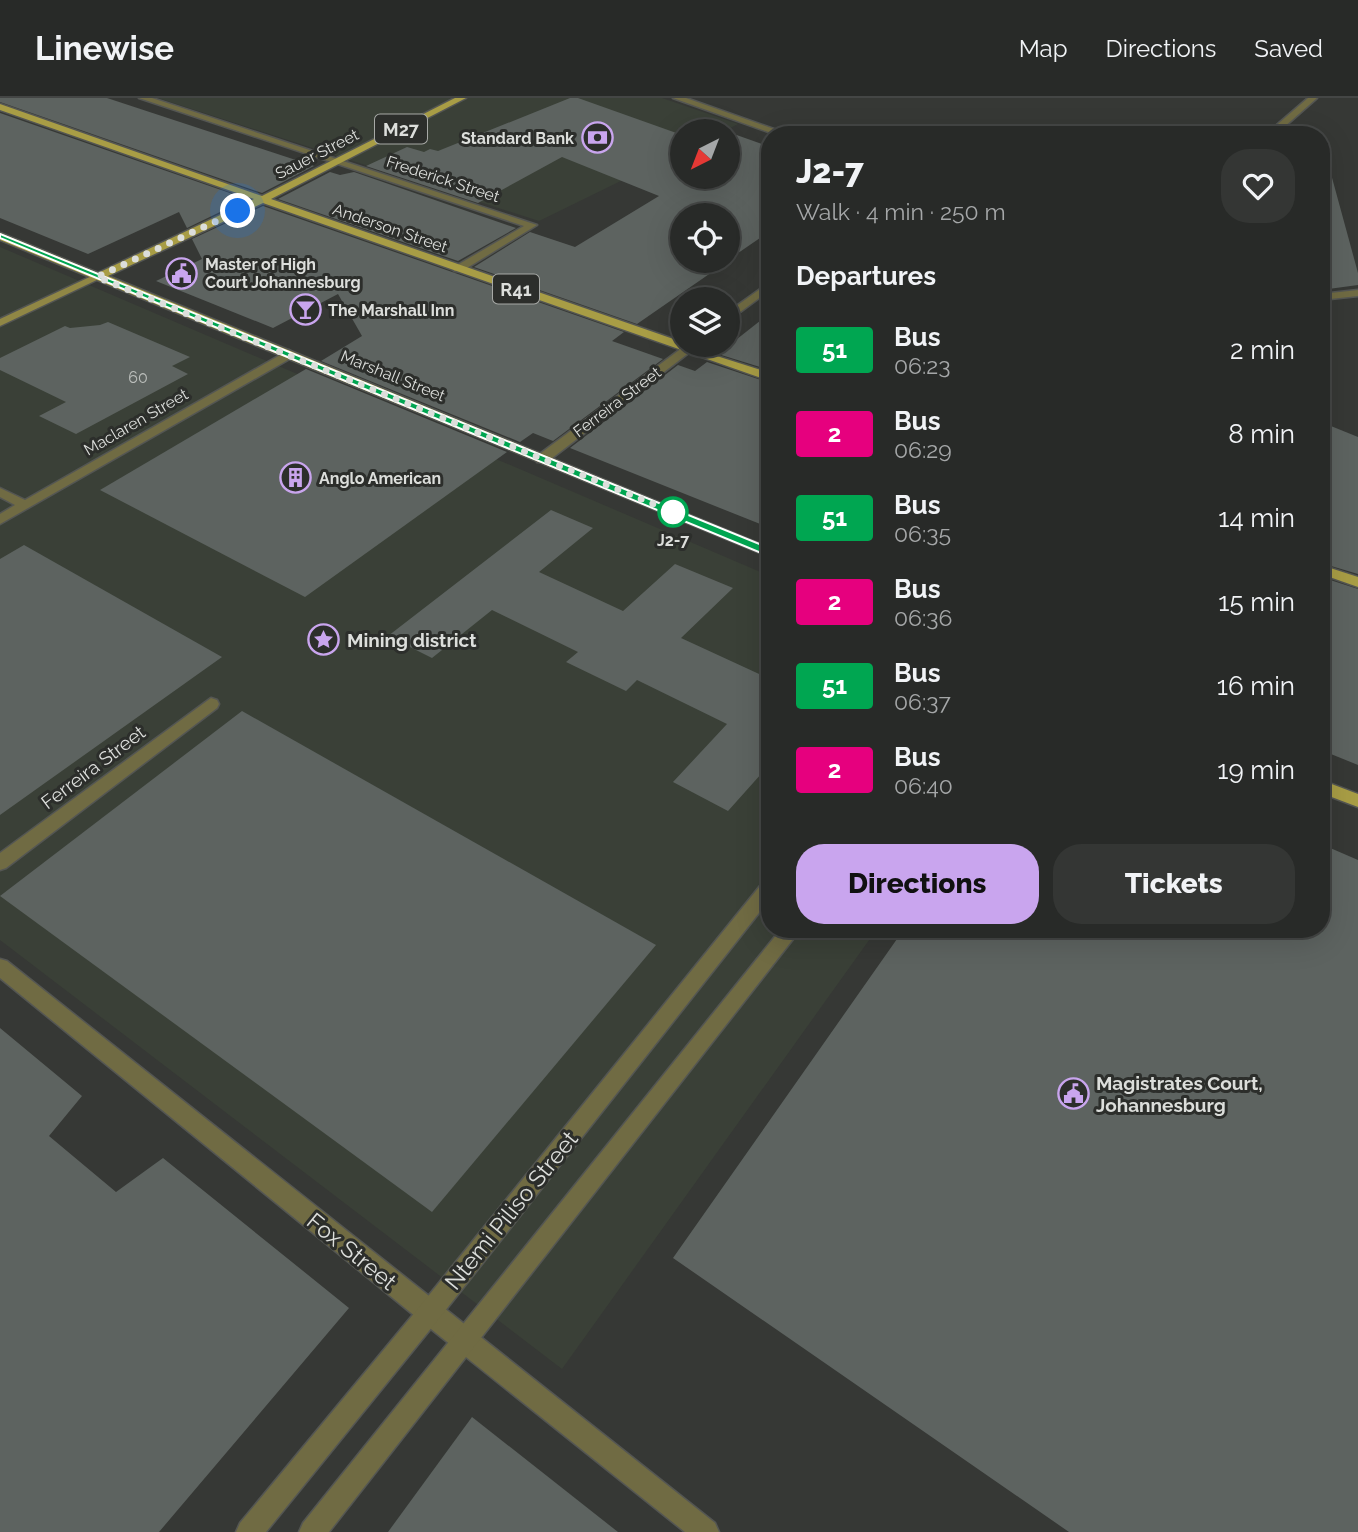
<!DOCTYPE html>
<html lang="en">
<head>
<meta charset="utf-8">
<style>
  :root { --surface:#282a28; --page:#343634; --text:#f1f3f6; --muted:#a5a7a8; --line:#444645; --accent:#c9a5ee }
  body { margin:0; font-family:Raleway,sans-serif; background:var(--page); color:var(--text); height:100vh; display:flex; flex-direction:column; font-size:26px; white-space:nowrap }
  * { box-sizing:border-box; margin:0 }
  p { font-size:23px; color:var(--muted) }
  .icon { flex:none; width:38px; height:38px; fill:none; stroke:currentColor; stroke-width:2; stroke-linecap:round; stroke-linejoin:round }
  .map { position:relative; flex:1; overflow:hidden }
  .sheet { position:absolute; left:761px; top:28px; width:569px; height:812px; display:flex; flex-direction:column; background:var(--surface); border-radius:28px; box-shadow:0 7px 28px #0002,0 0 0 2px var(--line) }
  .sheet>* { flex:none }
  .badge { padding:0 14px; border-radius:5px; font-size:24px; line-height:46px }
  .needle { width:46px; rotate:222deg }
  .fabs { position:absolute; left:670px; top:21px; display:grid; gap:14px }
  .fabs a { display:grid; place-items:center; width:70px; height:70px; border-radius:50%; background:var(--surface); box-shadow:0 7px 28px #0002,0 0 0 2px var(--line); font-size:35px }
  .you { position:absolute; width:35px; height:35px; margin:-18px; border:5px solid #fff; border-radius:50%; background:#1a73e8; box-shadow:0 0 0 10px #1a73e833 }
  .map>.badge { position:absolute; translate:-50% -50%; box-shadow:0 0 0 4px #fff }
  h2 { padding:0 35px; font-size:26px; line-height:63px }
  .round { display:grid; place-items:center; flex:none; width:74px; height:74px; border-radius:28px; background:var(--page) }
  .headline { display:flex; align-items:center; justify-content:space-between; height:119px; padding:0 35px }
  h1 { font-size:33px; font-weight:800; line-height:52px }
  .action { display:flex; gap:14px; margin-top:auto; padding:14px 35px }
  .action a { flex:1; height:80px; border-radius:28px; background:var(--accent); color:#111; font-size:28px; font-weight:800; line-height:80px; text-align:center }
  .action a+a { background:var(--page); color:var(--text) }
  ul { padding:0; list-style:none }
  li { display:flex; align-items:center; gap:21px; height:84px; padding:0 35px }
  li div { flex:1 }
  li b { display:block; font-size:26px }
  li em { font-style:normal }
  li .badge { min-width:77px; font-weight:700; text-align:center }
  header { display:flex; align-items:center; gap:42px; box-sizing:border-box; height:98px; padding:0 35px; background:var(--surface); border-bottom:2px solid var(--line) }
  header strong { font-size:33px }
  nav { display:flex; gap:38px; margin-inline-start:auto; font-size:24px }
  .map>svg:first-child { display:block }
  .built { fill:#3a4037 }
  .building { fill:#5d6360 }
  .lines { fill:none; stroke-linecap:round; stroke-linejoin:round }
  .minor-casing { stroke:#545653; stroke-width:3 }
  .tertiary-casing { stroke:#545653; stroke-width:3 }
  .secondary-casing { stroke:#545653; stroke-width:3 }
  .primary-casing { stroke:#545653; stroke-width:3 }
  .minor { fill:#706b43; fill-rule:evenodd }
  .tertiary { fill:#706b43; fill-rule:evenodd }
  .secondary { fill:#908745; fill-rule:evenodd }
  .primary { fill:#a89d45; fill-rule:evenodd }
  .line { fill:#00a651; stroke:#fff; stroke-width:2 }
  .walk { stroke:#dcdedb; stroke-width:7; stroke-dasharray:0 12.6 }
  .stop-dot { fill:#fff; stroke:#00a651; stroke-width:3.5 }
  .labels { text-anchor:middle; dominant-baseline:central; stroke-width:6; stroke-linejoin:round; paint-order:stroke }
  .far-poi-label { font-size:16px; font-weight:bold; fill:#dcdedb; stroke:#2c2e2b; text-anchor:start }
  .far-street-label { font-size:16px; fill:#dcdedb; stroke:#2c2e2b }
  .number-label { font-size:16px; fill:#bcbfbc }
  .far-stop-label { font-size:16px; font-weight:bold; fill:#dcdedb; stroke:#2c2e2b }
  .shield { fill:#2c2e2b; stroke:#a7a9a6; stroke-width:2 }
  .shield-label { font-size:18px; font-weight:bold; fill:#dcdedb }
  .poi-label { font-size:19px; font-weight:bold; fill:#dcdedb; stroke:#2c2e2b; text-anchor:start }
  .street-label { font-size:19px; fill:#dcdedb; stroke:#2c2e2b }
  .near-street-label { font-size:23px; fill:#dcdedb; stroke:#2c2e2b }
</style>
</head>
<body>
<header>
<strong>Linewise</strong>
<nav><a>Map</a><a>Directions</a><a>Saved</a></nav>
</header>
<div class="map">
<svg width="1358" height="1434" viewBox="0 0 1358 1434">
  <rect width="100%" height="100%" fill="#363835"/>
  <g class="built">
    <path d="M158,0H662L738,26L724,33H682V53L539,123Z"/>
    <path d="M0,149L770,478V831H877L562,1271L0,842Z"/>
  </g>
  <g class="building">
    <path d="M0,0H107L314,68L262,95L0,4Z"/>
    <path d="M570,0H578L682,37V79H728V37L731,35L770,49V133L728,162V117H682V163H728L637,226L474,169L530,134L575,149L659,98L562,59L478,105L366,68L407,49L424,54L430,51L438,53Z"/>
    <path d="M0,15L247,101L187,130L179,114L88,156L0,120Z"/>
    <path d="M330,74L340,77L354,74L516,130L458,163L278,101Z"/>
    <path d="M1331,76L1358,175V187L1321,192V77Z"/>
    <path d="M263,108L624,234L612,243L663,261L553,343L533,335L520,344L321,263L362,238L338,196L273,230L156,183L202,161L192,141Z"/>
    <path d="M770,215V272L718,256Z"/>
    <path d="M108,224L190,259L172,268L188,276L76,336L39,318L66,304L0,272V260L65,228L70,230L100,227Z"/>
    <path d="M707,264L770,285V430L570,350L678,267L695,273Z"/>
    <path d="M306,271L507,354L305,499L100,392Z"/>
    <path d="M1321,324L1358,339V476L1321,465Z"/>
    <path d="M551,412L593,430L539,474L623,513L675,466L733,490L681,540L770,581V666L728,713L673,684L727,626L637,582L626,593L566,564L578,554L492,512L432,560L388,538Z"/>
    <path d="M24,447L222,559L0,717V461Z"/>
    <path d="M1321,479L1358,491V667L1321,652Z"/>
    <path d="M242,613L656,847L432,1114L0,798Z"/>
    <path d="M1321,746L1358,762V1434H1069L673,1160L904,831H1321Z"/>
    <path d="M0,930L82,998L49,1038L116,1094L163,1060L349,1210L159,1434H0Z"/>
    <path d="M472,1319L618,1434H388Z"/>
  </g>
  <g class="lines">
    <defs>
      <g id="minor">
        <path d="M139,0H152L537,127L462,173H454V169L524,128Z"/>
        <path d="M673,0H686L791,37H777Z"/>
        <path d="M1308,0H1317L1275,37H1265Z"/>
        <path d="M770,184V192L728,223V214Z"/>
        <path d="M686,247H699L547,364H537V358Z"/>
        <path d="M289,252L295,256L293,259L0,426V416L15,407L0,399V390L25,402Z"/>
        <path d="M211,600L217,602L219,606L217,610L6,770L0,772V755Z"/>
        <path d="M0,861L7,863L715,1425L719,1434H685L421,1223L0,880Z"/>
      </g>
      <g id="tertiary">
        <path d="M1358,192V198L1321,202V196Z"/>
        <path d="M770,781V801L437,1223L266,1434H236L240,1425L421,1207L764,783Z"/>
        <path d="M781,831H801L329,1434H299L303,1425Z"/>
      </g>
      <path id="secondary" d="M94,177L103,179L0,228V221Z"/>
      <g id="primary">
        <path d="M455,0H466L271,101L682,244V247L770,275V283L263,105L108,178L770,450V459L0,142V135L98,175L254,101L0,12V6L262,98Z"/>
        <path d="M1321,467L1358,479V489L1321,476Z"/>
        <path d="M1321,682L1358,696V709L1321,695Z"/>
      </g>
    </defs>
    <use href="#minor" class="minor-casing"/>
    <use href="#tertiary" class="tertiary-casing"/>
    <use href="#secondary" class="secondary-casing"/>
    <use href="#primary" class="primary-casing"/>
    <use href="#minor" class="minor"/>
    <use href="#tertiary" class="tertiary"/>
    <use href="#secondary" class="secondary"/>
    <use href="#primary" class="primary"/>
  </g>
  <path class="line" d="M0,136L774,452L776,455L766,457L0,140Z"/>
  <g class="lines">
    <path class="walk" d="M238,113L97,179L673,414"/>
  </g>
  <defs>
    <symbol id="bank-ring" viewBox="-11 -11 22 22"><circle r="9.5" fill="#2c2e2b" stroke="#c9a5ee" stroke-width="1.5"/><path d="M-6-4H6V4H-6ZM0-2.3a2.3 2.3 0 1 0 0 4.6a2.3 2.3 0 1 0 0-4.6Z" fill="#c9a5ee"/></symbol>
    <symbol id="civic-ring" viewBox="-11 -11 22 22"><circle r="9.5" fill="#2c2e2b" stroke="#c9a5ee" stroke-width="1.5"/><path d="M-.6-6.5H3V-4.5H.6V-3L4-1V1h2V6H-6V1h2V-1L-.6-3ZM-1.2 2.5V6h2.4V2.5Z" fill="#c9a5ee"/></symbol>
    <symbol id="bar-ring" viewBox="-11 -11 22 22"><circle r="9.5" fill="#2c2e2b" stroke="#c9a5ee" stroke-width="1.5"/><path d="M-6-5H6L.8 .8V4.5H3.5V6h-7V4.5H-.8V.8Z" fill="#c9a5ee"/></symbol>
    <symbol id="building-ring" viewBox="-11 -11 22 22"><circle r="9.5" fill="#2c2e2b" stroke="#c9a5ee" stroke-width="1.5"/><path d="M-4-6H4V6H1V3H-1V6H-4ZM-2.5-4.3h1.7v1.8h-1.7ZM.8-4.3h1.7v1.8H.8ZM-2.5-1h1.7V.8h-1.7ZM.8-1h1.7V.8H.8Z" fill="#c9a5ee"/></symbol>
    <symbol id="sight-ring" viewBox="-11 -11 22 22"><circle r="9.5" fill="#2c2e2b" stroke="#c9a5ee" stroke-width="1.5"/><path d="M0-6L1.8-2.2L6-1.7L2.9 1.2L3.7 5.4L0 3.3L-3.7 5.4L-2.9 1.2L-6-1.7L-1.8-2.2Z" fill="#c9a5ee"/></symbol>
  </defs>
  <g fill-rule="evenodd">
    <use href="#bank-ring" x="580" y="22" width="35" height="35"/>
    <use href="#civic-ring" x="164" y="158" width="35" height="35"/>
    <use href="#bar-ring" x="288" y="194" width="35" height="35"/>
    <use href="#building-ring" x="278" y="362" width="35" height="35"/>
    <use href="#sight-ring" x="306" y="524" width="35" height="35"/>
    <use href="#civic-ring" x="1056" y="978" width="35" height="35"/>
  </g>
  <circle class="stop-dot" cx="673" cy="414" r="14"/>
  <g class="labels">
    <g class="far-poi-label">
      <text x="574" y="40" text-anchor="end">Standard Bank</text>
      <text x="205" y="166">Master of High<tspan x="205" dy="18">Court Johannesburg</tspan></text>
      <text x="328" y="212">The Marshall Inn</text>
      <text x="319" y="380">Anglo American</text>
    </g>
    <g class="far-street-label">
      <text transform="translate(317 56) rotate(-27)">Sauer Street</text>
      <text transform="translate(443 81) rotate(18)">Frederick Street</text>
      <text transform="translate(390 130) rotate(19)">Anderson Street</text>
      <text transform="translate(393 278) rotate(22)">Marshall Street</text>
      <text transform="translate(617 304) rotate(-37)">Ferreira Street</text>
      <text transform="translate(136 324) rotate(-30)">Maclaren Street</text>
    </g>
    <g class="number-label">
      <text x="138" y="279">60</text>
    </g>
    <g class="far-stop-label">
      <text x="673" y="442">J2-7</text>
    </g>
    <g class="shield">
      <rect x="375" y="16.5" width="52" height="29" rx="5"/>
      <rect x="493" y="176.5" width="46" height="29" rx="5"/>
    </g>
    <g class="shield-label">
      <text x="401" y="31">M27</text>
      <text x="516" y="191">R41</text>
    </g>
    <g class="poi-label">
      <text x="347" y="542">Mining district</text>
      <text x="1096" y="985">Magistrates Court,<tspan x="1096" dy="22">Johannesburg</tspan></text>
    </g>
    <g class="street-label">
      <text transform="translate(93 669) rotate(-37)">Ferreira Street</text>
    </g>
    <g class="near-street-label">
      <text transform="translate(511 1112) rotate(-51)">Ntemi Piliso Street</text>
      <text transform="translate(352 1153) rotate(39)">Fox Street</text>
    </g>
  </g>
</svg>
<div class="fabs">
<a><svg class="needle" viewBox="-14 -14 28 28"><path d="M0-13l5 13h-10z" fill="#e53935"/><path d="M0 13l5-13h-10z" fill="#a5a7a8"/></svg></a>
<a><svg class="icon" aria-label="locate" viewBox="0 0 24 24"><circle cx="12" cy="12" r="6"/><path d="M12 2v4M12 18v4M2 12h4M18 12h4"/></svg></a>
<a><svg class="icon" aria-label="layers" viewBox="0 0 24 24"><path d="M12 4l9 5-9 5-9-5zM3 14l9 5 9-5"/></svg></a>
</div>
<div class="you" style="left:238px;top:113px"></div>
<section class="sheet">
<div class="headline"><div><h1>J2-7</h1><p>Walk · 4 min · 250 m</p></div><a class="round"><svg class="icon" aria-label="heart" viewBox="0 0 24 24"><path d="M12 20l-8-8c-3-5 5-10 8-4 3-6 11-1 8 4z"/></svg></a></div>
<h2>Departures</h2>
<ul>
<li><span class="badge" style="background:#00a651;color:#fff">51</span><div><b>Bus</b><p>06:23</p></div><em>2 min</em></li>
<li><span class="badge" style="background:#e6007e;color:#fff">2</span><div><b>Bus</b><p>06:29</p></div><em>8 min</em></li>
<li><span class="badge" style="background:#00a651;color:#fff">51</span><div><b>Bus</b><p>06:35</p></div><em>14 min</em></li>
<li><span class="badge" style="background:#e6007e;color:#fff">2</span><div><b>Bus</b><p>06:36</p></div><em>15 min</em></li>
<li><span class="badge" style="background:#00a651;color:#fff">51</span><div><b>Bus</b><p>06:37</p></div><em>16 min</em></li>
<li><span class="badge" style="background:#e6007e;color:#fff">2</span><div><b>Bus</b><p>06:40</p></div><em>19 min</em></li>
</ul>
<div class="action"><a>Directions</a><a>Tickets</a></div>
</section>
</div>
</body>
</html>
